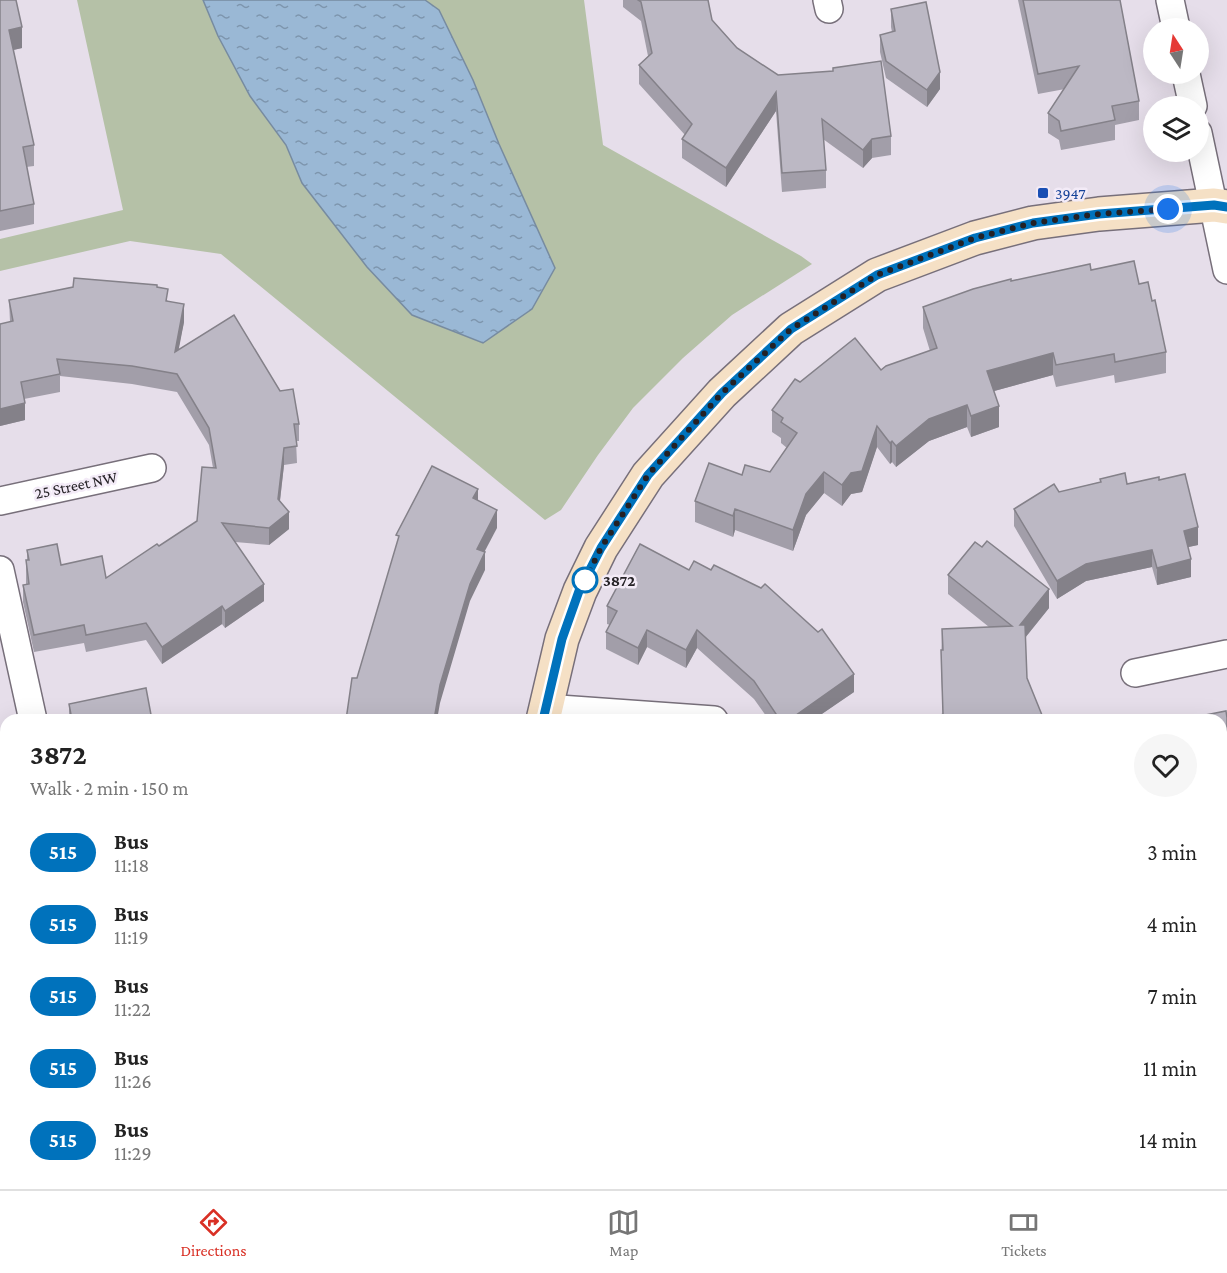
<!DOCTYPE html>
<html lang="en">
<head>
<meta charset="utf-8">
<style>
  :root { --surface:#fff; --page:#f6f6f6; --text:#222; --muted:#767676; --line:#e0e0e0; --accent:#d93025 }
  body { margin:0; font-family:"Crimson Pro",serif; background:var(--page); color:var(--text); height:100vh; display:flex; flex-direction:column; font-size:22px; white-space:nowrap }
  * { box-sizing:border-box; margin:0 }
  p { font-size:20px; color:var(--muted) }
  .icon { flex:none; width:33px; height:33px; fill:none; stroke:currentColor; stroke-width:2; stroke-linecap:round; stroke-linejoin:round }
  .map { position:relative; flex:1; overflow:hidden }
  .sheet { position:absolute; left:0px; top:714px; width:1227px; height:476px; display:flex; flex-direction:column; background:var(--surface); border-radius:18px 18px 0 0; box-shadow:0 6px 24px #0002 }
  .sheet>* { flex:none }
  .badge { padding:0 12px; border-radius:20px; font-size:21px; line-height:39px }
  .needle { width:39px; rotate:348deg }
  .fabs { position:absolute; left:1143px; top:18px; display:grid; gap:12px }
  .fabs a { display:grid; place-items:center; width:66px; height:66px; border-radius:50%; background:var(--surface); box-shadow:0 6px 24px #0002; font-size:30px }
  .you { position:absolute; width:30px; height:30px; margin:-15px; border:4px solid #fff; border-radius:50%; background:#1a73e8; box-shadow:0 0 0 9px #1a73e833 }
  .map>.badge { position:absolute; translate:-50% -50%; box-shadow:0 0 0 3px #fff }
  .round { display:grid; place-items:center; flex:none; width:63px; height:63px; border-radius:32px; background:var(--page) }
  .head { display:flex; align-items:center; justify-content:space-between; height:102px; padding:0 30px }
  h1 { font-size:28px; font-weight:700; line-height:45px }
  ul { padding:0; list-style:none }
  li { display:flex; align-items:center; gap:18px; height:72px; padding:0 30px }
  li div { flex:1 }
  li b { display:block; font-size:22px }
  li em { font-style:normal }
  li .badge { min-width:66px; font-weight:700; text-align:center }
  .tab-bar { display:flex; justify-content:space-around; align-items:center; height:84px; border-top:2px solid var(--line); background:var(--surface); font-size:16px; color:var(--muted) }
  .tab-bar a { display:grid; justify-items:center; gap:3px }
  .tab-bar .on { color:var(--accent) }
  .map>svg:first-child { display:block }
  .park { fill:#b5c1a7 }
  .water { fill:url(#water-ripples); stroke:#778ba0; stroke-width:1.5 }
  .lines { fill:none; stroke-linecap:round; stroke-linejoin:round }
  .street-casing { stroke:#776f7a; stroke-width:30 }
  .secondary-casing { stroke:#776f7a; stroke-width:36 }
  .street { stroke:#fff; stroke-width:27 }
  .secondary { stroke:#f5e0c5; stroke-width:33 }
  .wall { fill:#a29ea9 }
  .shaded-wall { fill:#848189 }
  .building { fill:#bcb8c4; stroke:#848189; stroke-width:1.5 }
  .line-casing { stroke:#fff; stroke-width:14 }
  .line { stroke:#0072bc; stroke-width:9 }
  .walk { stroke:#242125; stroke-width:6; stroke-dasharray:0 10.8 }
  .transit-dot { fill:#1a4fb4; stroke:#f3ebf7; stroke-width:2 }
  .stop-dot { fill:#fff; stroke:#0072bc; stroke-width:3 }
  .labels { text-anchor:middle; dominant-baseline:central; stroke-width:5; stroke-linejoin:round; paint-order:stroke }
  .transit-label { font-size:16px; fill:#164399; stroke:#f3ebf7; text-anchor:start }
  .street-label { font-size:16px; fill:#242125; stroke:#f3ebf7 }
  .stop-label { font-size:16px; font-weight:bold; fill:#242125; stroke:#f3ebf7; text-anchor:start }
</style>
</head>
<body>
<div class="map">
<svg width="1227" height="1189" viewBox="0 0 1227 1189">
  <defs>
    <pattern id="water-ripples" width="26" height="14" patternUnits="userSpaceOnUse" patternTransform="scale(1.5)"><rect width="26" height="14" fill="#9ab8d5"/><path d="M2 4q2-2 4 0t4 0M15 11q2-2 4 0t4 0" fill="none" stroke="#7d95ad"/></pattern>
  </defs>
  <rect width="100%" height="100%" fill="#e6deea"/>
  <path class="park" d="M77,0H584L603,145L801,256L812,264L732,315L683,358L633,408L598,455L561,510L545,520L221,254L130,241L0,271V239L123,210Z"/>
  <path class="water" d="M203,0H425L439,10L473,80L499,144L555,268L532,309L483,343L412,315L367,267L302,183L286,145L250,96L218,36Z"/>
  <g class="lines">
    <defs>
      <g id="street">
        <path d="M827,0L829,9"/>
        <path d="M1170,0L1176,28"/>
        <path d="M1186,74L1193,106"/>
        <path d="M1198,133L1227,270"/>
        <path d="M0,501L152,468"/>
        <path d="M0,570L33,720"/>
        <path d="M1135,673L1227,654"/>
        <path d="M545,708L714,720"/>
        <path d="M1221,1091L1227,1090"/>
        <path d="M745,1189L771,1184"/>
      </g>
      <g id="secondary">
        <path d="M543,720L562,639L580,591L601,548L648,475L722,393L791,329L877,275L975,238L1033,223L1099,214L1214,205L1227,207"/>
        <path d="M0,838L6,837"/>
        <path d="M131,1184L133,1189"/>
        <path d="M586,1184L587,1189"/>
      </g>
    </defs>
    <use href="#street" class="street-casing"/>
    <use href="#secondary" class="secondary-casing"/>
    <use href="#street" class="street"/>
    <use href="#secondary" class="secondary"/>
  </g>
  <g class="wall">
    <path d="M0,0L22,48L13,50L34,145V166L26,167L34,204V224L0,231Z"/>
    <path d="M623,0H708L712,20L737,48L778,75L891,136V155L872,158L863,168L823,139L826,170V188L782,192L776,111L726,187L682,158V139L685,135L639,84V65L648,56L641,21L623,7Z"/>
    <path d="M1018,0H1120L1139,101V120L1115,125V140L1061,150L1059,140L1048,133V113L1065,89L1038,94Z"/>
    <path d="M891,9L940,89L927,107L886,78L880,52V35L892,32L891,27Z"/>
    <path d="M1091,270L1139,284L1152,301L1166,352V373L1115,383L1114,375L1056,387L1053,375L994,391L999,427L971,437L967,427L929,441L896,467L892,462L890,464L877,447L862,492L851,494L842,506L824,493L806,515L793,551L735,530L733,537L695,522V501L742,475L770,472L787,448L781,443V438L772,432V410L800,382L881,370L930,351L923,328V307L1011,281Z"/>
    <path d="M157,287L184,322L178,350L299,424V441H296L297,463L284,465L280,501L289,529L269,545L235,542L264,601L225,628L222,624L162,664L146,640L86,652L84,643L34,652L23,602V585L26,584V560H27V550L61,565L106,578L159,546L197,521L213,468L209,445L177,392L132,384L60,376V392L24,399L25,420L0,426V324L10,322L9,300Z"/>
    <path d="M1100,479L1127,484L1159,480L1198,545L1188,547L1191,577L1157,585L1152,567L1086,581L1057,599L1014,526V509L1059,492L1100,482Z"/>
    <path d="M640,544L854,692L813,720H769L754,699L697,648L686,668L647,647L638,665L606,649V632L610,625L607,624V606Z"/>
    <path d="M948,575L1049,608L1025,638L1027,678L1044,720H936V718L943,715L941,668L942,629L989,627L948,594Z"/>
    <path d="M69,704L152,720H69Z"/>
    <path d="M1227,718V834L1221,835V720Z"/>
    <path d="M170,1184H254L255,1189H171Z"/>
    <path d="M392,1184H470L442,1189H393Z"/>
  </g>
  <g class="shaded-wall">
    <path d="M22,27V48L9,51V30Z"/>
    <path d="M940,72V89L927,107V90Z"/>
    <path d="M776,92V111L726,187V168Z"/>
    <path d="M872,139V158L863,168V150Z"/>
    <path d="M184,304V322L175,369V352Z"/>
    <path d="M1053,353V375L987,393V371Z"/>
    <path d="M25,403V420L0,426V409Z"/>
    <path d="M967,405V427L929,441L896,467V446L929,419Z"/>
    <path d="M999,406V427L971,437V416Z"/>
    <path d="M877,426V447L862,492L851,494L842,506V485Z"/>
    <path d="M892,441V462L890,464V443Z"/>
    <path d="M284,448V465L278,517V499Z"/>
    <path d="M824,472V493L806,515L793,551V530L806,494Z"/>
    <path d="M478,489V507L473,498Z"/>
    <path d="M735,509V530L733,537V516Z"/>
    <path d="M497,510V528L477,566V549Z"/>
    <path d="M289,512V529L269,545V528Z"/>
    <path d="M1198,527V545L1184,548V531Z"/>
    <path d="M1152,550V567L1086,581L1057,599V581L1086,564Z"/>
    <path d="M485,552V570L470,601L440,703L437,720H434L440,685L470,584Z"/>
    <path d="M1191,559V577L1157,585V568Z"/>
    <path d="M264,584V601L225,628V611Z"/>
    <path d="M1049,589V608L1020,644V625Z"/>
    <path d="M222,606V624L162,664V647Z"/>
    <path d="M647,630V647L638,665V648Z"/>
    <path d="M697,630V648L686,668V650Z"/>
    <path d="M854,674V692L813,720H788Z"/>
    <path d="M1227,1013V1031L1221,1032V1015Z"/>
  </g>
  <g class="building">
    <path d="M0,0H16L22,27L9,30L34,145L23,147L34,204L0,211Z"/>
    <path d="M638,0H708L712,20L737,48L778,75L833,71V68L881,61L891,136L872,139L863,150L822,119L826,170L782,173L776,92L726,168L682,139L692,124L639,65L652,53L641,2Z"/>
    <path d="M1023,0H1120L1139,101L1112,106L1115,120L1061,131L1059,121L1048,113L1079,66L1038,74Z"/>
    <path d="M926,2L940,72L927,90L886,61L880,35L895,31L891,9Z"/>
    <path d="M1134,261L1139,284L1148,282L1152,301L1155,300L1166,352L1115,362L1114,354L1056,365L1053,353L987,371L999,406L971,416L967,405L929,419L896,446L892,441L890,443L877,426L862,471L851,473L842,485L824,472L806,494L793,530L735,509L733,516L695,501L709,463L742,475L745,465L770,472L797,433L781,422L783,418L772,410L795,379L800,382L855,338L881,370L886,366L937,348L923,307L973,289L1011,279V281L1090,264L1091,270Z"/>
    <path d="M74,278L157,285V287L168,289L166,301L184,304L175,352L234,315L280,391L293,389L299,424H294L297,446L284,448L278,499L289,512L269,528L222,523L264,584L225,611L222,606L162,647L146,623L86,635L84,625L34,635L23,585L29,584L26,560H29L27,550L57,544L61,565L102,556L106,578L157,544L159,546L197,521L202,467L216,468L209,428L177,374L132,366L57,359L60,374L21,382L25,403L0,409V324L13,321L9,300L73,287Z"/>
    <path d="M432,466L478,489L473,498L497,510L477,549L485,552L470,584L440,685L434,720H346L352,678H357L399,536L396,535Z"/>
    <path d="M1125,473L1127,484L1159,477V480L1185,474L1198,527L1184,531L1191,559L1157,568L1152,550L1086,564L1057,581L1014,509L1054,484L1059,492L1101,482L1100,479Z"/>
    <path d="M987,541L1049,589L1020,625H1025L1027,678L1044,720H936V718L943,714L941,650H943L942,629L1012,626L948,575L975,542L982,547Z"/>
    <path d="M640,544L689,570L694,561L711,570L714,565L761,588L765,584L818,632L822,629L854,674L789,720H780L754,681L697,630L686,650L647,630L638,648L606,632L617,611L607,606Z"/>
    <path d="M146,688L152,720H72L69,704Z"/>
    <path d="M1226,711L1227,718V815L1221,816V720H1191L1190,718Z"/>
    <path d="M1227,933V1013L1221,1015V935Z"/>
    <path d="M0,1065L6,1094V1184H24L26,1189H0Z"/>
    <path d="M1227,1143V1189H989L1015,1184H1221V1144Z"/>
    <path d="M173,1184H254L255,1189H175Z"/>
  </g>
  <g class="lines">
    <defs>
      <path id="line" d="M543,720L562,639L579,591L601,548L648,475L722,393L791,329L877,275L975,238L1033,223L1099,214L1214,205L1227,207"/>
    </defs>
    <use href="#line" class="line-casing"/>
    <use href="#line" class="line"/>
    <path class="walk" d="M585,580L601,548L648,475L722,393L791,329L877,275L975,238L1033,223L1099,214L1168,209"/>
  </g>
  <rect class="transit-dot" x="1037" y="187" width="12" height="12" rx="3"/>
  <circle class="stop-dot" cx="585" cy="580" r="12"/>
  <g class="labels">
    <g class="transit-label">
      <text x="1055" y="193">3947</text>
    </g>
    <g class="street-label">
      <text transform="translate(76 485) rotate(-12)">25 Street NW</text>
    </g>
    <g class="stop-label">
      <text x="603" y="580">3872</text>
    </g>
  </g>
</svg>
<div class="fabs">
<a><svg class="needle" viewBox="-14 -14 28 28"><path d="M0-13l5 13h-10z" fill="#e53935"/><path d="M0 13l5-13h-10z" fill="#767676"/></svg></a>
<a><svg class="icon" aria-label="layers" viewBox="0 0 24 24"><path d="M12 4l9 5-9 5-9-5zM3 14l9 5 9-5"/></svg></a>
</div>
<div class="you" style="left:1168px;top:209px"></div>
<section class="sheet">
<div class="head"><div><h1>3872</h1><p>Walk · 2 min · 150 m</p></div><a class="round"><svg class="icon" aria-label="heart" viewBox="0 0 24 24"><path d="M12 20l-8-8c-3-5 5-10 8-4 3-6 11-1 8 4z"/></svg></a></div>
<ul>
<li><span class="badge" style="background:#0072bc;color:#fff">515</span><div><b>Bus</b><p>11:18</p></div><em>3 min</em></li>
<li><span class="badge" style="background:#0072bc;color:#fff">515</span><div><b>Bus</b><p>11:19</p></div><em>4 min</em></li>
<li><span class="badge" style="background:#0072bc;color:#fff">515</span><div><b>Bus</b><p>11:22</p></div><em>7 min</em></li>
<li><span class="badge" style="background:#0072bc;color:#fff">515</span><div><b>Bus</b><p>11:26</p></div><em>11 min</em></li>
<li><span class="badge" style="background:#0072bc;color:#fff">515</span><div><b>Bus</b><p>11:29</p></div><em>14 min</em></li>
</ul>
</section>
</div>
<nav class="tab-bar">
<a class="on"><svg class="icon" aria-label="directions" viewBox="0 0 24 24"><path d="M12 3l9 9-9 9-9-9zM9 14v-3h6M13 9l2 2-2 2"/></svg>Directions</a>
<a><svg class="icon" aria-label="map" viewBox="0 0 24 24"><path d="M3 6l6-2 6 2 6-2v14l-6 2-6-2-6 2zM9 4v14M15 6v14"/></svg>Map</a>
<a><svg class="icon" aria-label="tickets" viewBox="0 0 24 24"><path d="M3 7h18v10H3zM15 7v10"/></svg>Tickets</a>
</nav>
</body>
</html>
